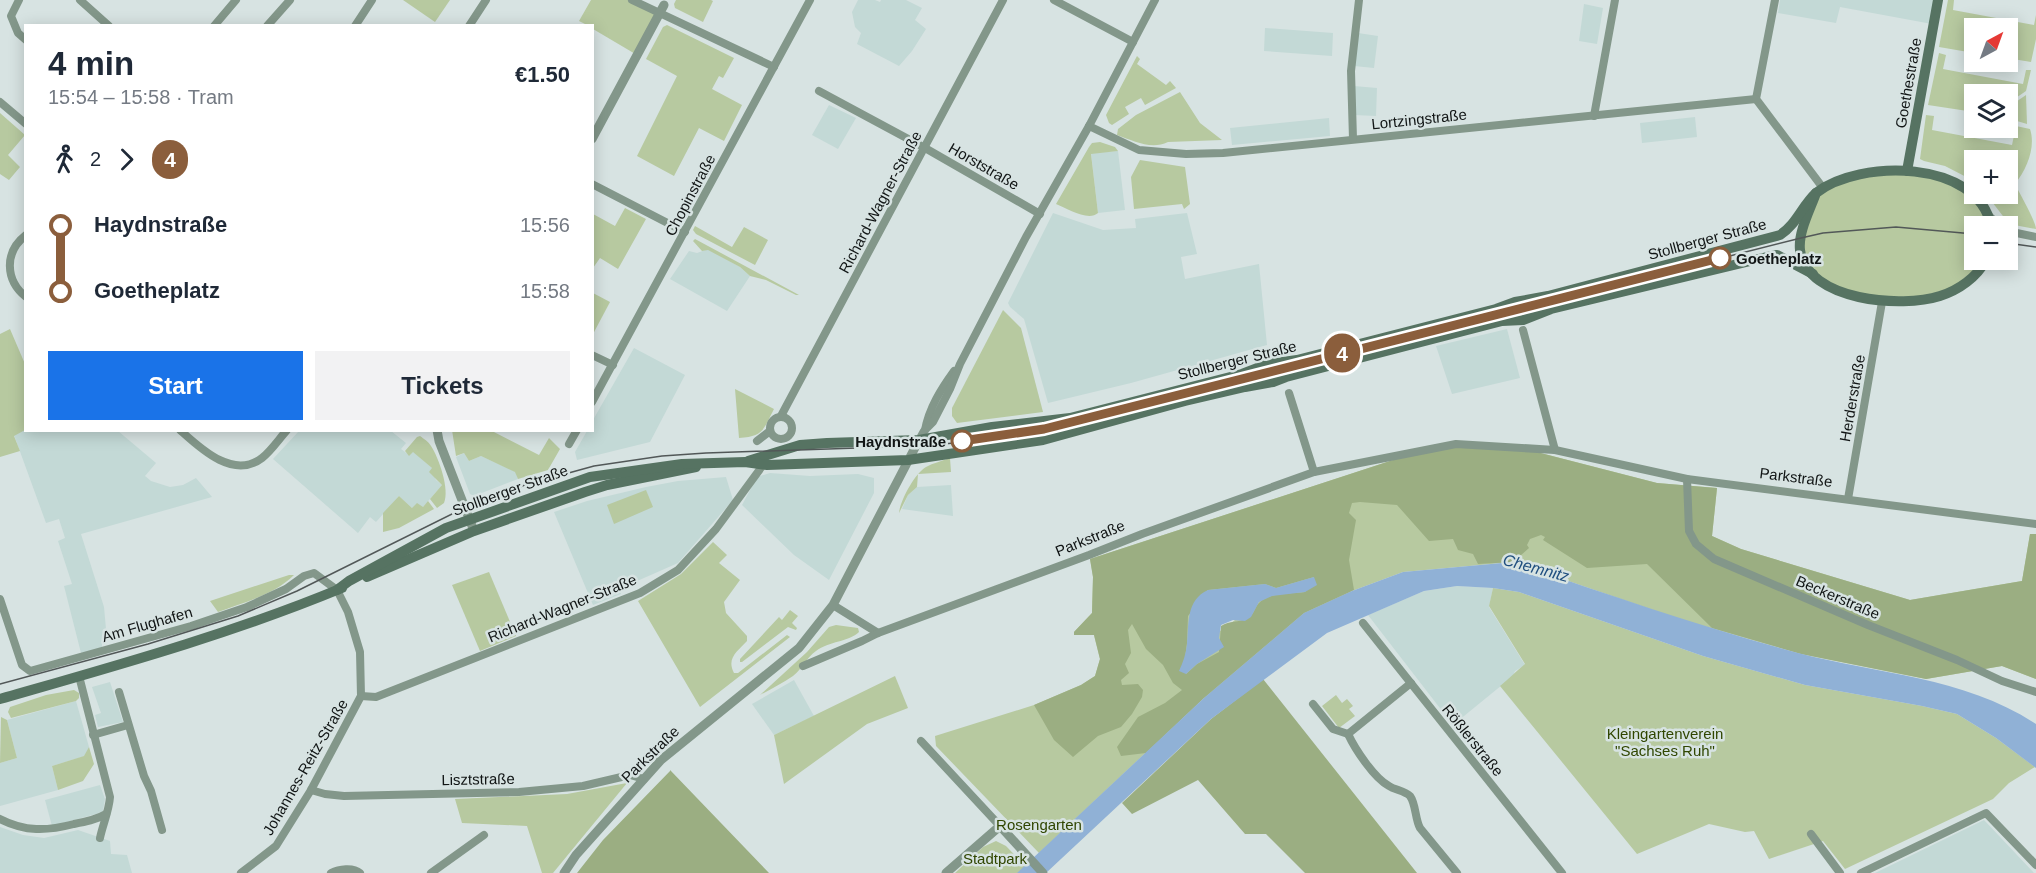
<!DOCTYPE html>
<html lang="en">
<head>
<meta charset="utf-8">
<style>
  :root { --surface:#fff; --page:#f2f2f3; --text:#1f2937; --muted:#747a83; --accent:#1a73e8 }
  body { margin:0; font-family:Arial,sans-serif; background:var(--page); color:var(--text); height:100vh; display:flex; flex-direction:column; font-size:22px; white-space:nowrap }
  * { box-sizing:border-box; margin:0 }
  p { font-size:20px; color:var(--muted) }
  .icon { flex:none; width:33px; height:33px; fill:none; stroke:currentColor; stroke-width:2; stroke-linecap:round; stroke-linejoin:round }
  .map { position:relative; flex:1; overflow:hidden }
  .panel { position:absolute; left:24px; top:24px; width:570px; height:408px; display:flex; flex-direction:column; background:var(--surface); border-radius:0px; box-shadow:0 3px 15px #0003 }
  .panel>* { flex:none }
  .badge { padding:0 12px; border-radius:20px; font-size:21px; line-height:39px }
  .needle { width:39px; rotate:41deg }
  .tools { position:absolute; left:1964px; top:18px; display:grid; gap:12px }
  .tools a { display:grid; place-items:center; width:54px; height:54px; border-radius:0px; background:var(--surface); box-shadow:0 3px 15px #0003; font-size:30px }
  .map>.badge { position:absolute; translate:-50% -50%; box-shadow:0 0 0 3px #fff }
  .legs { display:flex; align-items:center; gap:9px; height:66px; padding:0 24px; font-size:20px }
  .legs p { margin-inline-start:auto }
  .summary { display:flex; align-items:center; justify-content:space-between; height:102px; padding:0 24px }
  h1 { font-size:33px; font-weight:800; line-height:45px }
  .action { display:flex; gap:12px; margin-top:auto; padding:12px 24px }
  .action a { flex:1; height:69px; border-radius:0px; background:var(--accent); color:#fff; font-size:24px; font-weight:800; line-height:69px; text-align:center }
  .action a+a { background:var(--page); color:var(--text) }
  ul { padding:0 24px; list-style:none }
  li { display:flex; align-items:center; gap:21px; height:66px; font-size:22px }
  li i { display:grid; place-items:center; width:9px; height:100%; margin:0 8px; background:currentColor }
  li i::after { content:''; width:15px; height:15px; margin:-8px; border:4px solid; border-radius:50%; background:var(--surface) }
  li p { margin-inline-start:auto }
  li:first-child i { background:linear-gradient(#0000 50%,currentColor 0) }
  li:last-child i { background:linear-gradient(currentColor 50%,#0000 0) }
  .map>svg:first-child { display:block }
  .built { fill:#c3d9d6 }
  .green { fill:#b7c9a0; fill-rule:evenodd }
  .forest { fill:#9bae82; fill-rule:evenodd }
  .water { fill:#90b1d6 }
  .lines { fill:none; stroke-linecap:round; stroke-linejoin:round }
  .minor { stroke:#83978a; stroke-width:8 }
  .tertiary { stroke:#83978a; stroke-width:9 }
  .secondary { stroke:#567362; stroke-width:10 }
  .tram { stroke:#525858; stroke-width:1.5 }
  .line-1-casing { stroke:#fff; stroke-width:14 }
  .line-1 { stroke:#8b5e3c; stroke-width:9 }
  .stop-1-dot { fill:#fff; stroke:#8b5e3c; stroke-width:3 }
  .labels { text-anchor:middle; dominant-baseline:central; stroke-width:5; stroke-linejoin:round; paint-order:stroke }
  .street-label { font-size:15px; fill:#111515; stroke:#d7e3e2 }
  .stop-label { font-size:15px; font-weight:bold; fill:#111515; stroke:#d7e3e2; text-anchor:start }
  .park-label { font-size:15px; fill:#304600; stroke:#d7e3e2 }
  .water-label { font-size:16px; font-style:italic; fill:#204f7f; stroke:#d7e3e2 }
</style>
</head>
<body>
<div class="map">
<svg width="2036" height="873" viewBox="0 0 2036 873">
  <rect width="100%" height="100%" fill="#d7e3e2"/>
  <g class="built">
    <path d="M858,0H875L880,2L881,0H906L922,8L915,20L926,29L912,51L899,66L857,44L861,33L855,27L852,12Z"/>
    <path d="M1780,0H1936L1932,24L1840,7L1836,23L1778,13Z"/>
    <path d="M1584,4L1603,8L1597,44L1579,41Z"/>
    <path d="M1265,28L1333,33L1332,56L1264,51Z"/>
    <path d="M1358,33L1378,36L1374,68L1354,66Z"/>
    <path d="M1354,86L1377,88L1376,116L1354,115Z"/>
    <path d="M829,105L856,118L838,149L812,135Z"/>
    <path d="M1695,117L1697,137L1642,143L1640,123Z"/>
    <path d="M1329,118L1330,136L1232,145L1230,128Z"/>
    <path d="M1118,151L1125,210L1098,213L1091,153Z"/>
    <path d="M1053,213L1103,230L1136,228L1135,219L1187,213L1197,254L1181,257L1185,279L1259,264L1267,345L1131,383L1048,403L1024,319L1010,307L1008,303Z"/>
    <path d="M708,249L740,267L750,276L727,311L670,279L689,251L697,253Z"/>
    <path d="M1507,329L1520,378L1452,394L1436,346Z"/>
    <path d="M634,348L685,375L650,442L577,460L575,452L587,431L592,430L593,420Z"/>
    <path d="M25,430L118,431L156,463L145,476L151,481L170,487L183,485L196,478L212,497L81,534L104,607L106,629L110,638L102,639V648L81,653L64,586L72,584L58,541L65,538L59,519L46,523L14,435Z"/>
    <path d="M299,431H391L406,443L401,449L409,455L413,451L432,468L436,480L442,485L423,507L412,508L399,496L376,522L370,517L358,533L273,459Z"/>
    <path d="M464,453L469,461L481,456L516,472L518,479L474,496L470,494L456,457Z"/>
    <path d="M770,473L810,476L858,474L874,478V493L829,580L794,555L742,505L757,477Z"/>
    <path d="M726,477L733,500L678,563L619,589L621,594L593,605L554,512L587,501L646,487L678,481Z"/>
    <path d="M951,485L953,516L902,509L908,495L917,487Z"/>
    <path d="M1457,586L1493,588L1489,607L1525,665L1515,671L1513,676L1453,725L1368,615L1424,591Z"/>
    <path d="M794,680L814,716L774,735L752,704Z"/>
    <path d="M110,682L123,722L98,727L95,715L101,713L92,687Z"/>
    <path d="M76,701L89,747L85,756L52,766L58,790L0,806V763L17,758L7,720Z"/>
    <path d="M100,785L105,799L103,811L96,814L52,826L45,800Z"/>
    <path d="M1984,820L2034,873H1875Z"/>
    <path d="M0,827L23,835L44,838L78,830L110,841L111,854L127,855L132,873H0Z"/>
  </g>
  <g class="green">
    <path d="M403,0H450L435,22Z"/>
    <path d="M591,0H632L659,13L637,55L593,29L592,26L587,25L579,21Z"/>
    <path d="M676,0H711L713,1L703,22L675,8L674,4Z"/>
    <path d="M1948,0H1954L1953,10L2034,25L2036,15V39L2031,62L2007,58V28H1974V53L1939,47Z"/>
    <path d="M667,25L734,58L723,78L719,76L712,89L742,105L724,141L699,128L674,176L637,156L677,76L646,59L663,27Z"/>
    <path d="M1939,53L1946,55L1943,69L2023,84L2026,70H2031L2026,91L2007,104V94H1974V112L1928,105Z"/>
    <path d="M1137,56L1140,59L1137,64L1166,85L1170,81L1176,88L1145,105L1141,98L1125,107L1129,114L1112,125L1109,123L1106,115Z"/>
    <path d="M1180,92L1200,123L1222,140L1168,142C1151,150 1134,141 1117,135L1118,129L1136,115Z"/>
    <path d="M2026,95L2027,124L2007,118V108Z"/>
    <path d="M0,113L25,135L8,155L20,167L9,180L0,174Z"/>
    <path d="M1926,115L1934,116L1932,130L2012,145L2016,126L2030,129C2036,147 2027,169 2015,184C2020,194 2036,222 2036,229L2009,224L1986,194H2007V160H1974V181L1945,166L1924,161L1920,159Z"/>
    <path d="M1100,142L1115,147L1118,151L1091,154L1098,213C1088,222 1067,208 1056,204L1089,147L1092,143Z"/>
    <path d="M1140,160L1185,167L1190,204L1184,209L1182,204L1134,209L1131,177Z"/>
    <path d="M1865,173H1930L1973,194L1990,226H1974V260H1986L1979,271L1941,296L1858,298L1813,274L1800,242L1816,193Z"/>
    <path d="M625,208L646,219L618,269L600,258L593,268V214L615,226Z"/>
    <path d="M695,226L732,247L744,227L768,240L755,265L696,234L693,230Z"/>
    <path d="M695,239L799,295H796L766,280L750,276L740,267L708,250L702,251L693,241Z"/>
    <path d="M593,293L610,302L593,334Z"/>
    <path d="M1515,304L1516,307L1523,306L1524,312L1519,314L1520,317L1273,377L1271,370L1275,368V365Z"/>
    <path d="M1003,310L1021,328L1043,412L957,423L952,416V408Z"/>
    <path d="M10,329L25,364V430L14,436L20,451L0,457V334Z"/>
    <path d="M1269,370L1270,377L1029,440L1027,426Z"/>
    <path d="M735,389L774,409C763,430 764,436 739,438Z"/>
    <path d="M452,430L492,431L539,455L549,438L560,449L548,470L518,479L515,472L481,456L469,461L464,453L456,456Z"/>
    <path d="M420,436C424,439 428,441 431,446C439,458 450,490 444,503L437,508L430,499L442,485L429,472L432,468L413,452L409,456L405,451L417,437Z"/>
    <path d="M1445,443L1509,445L1657,483L1717,488L1712,536L1741,549L1910,600L2022,581L2030,534H2036V679L2002,666L1926,679L1801,654L1679,619L1513,562L1403,572L1352,591L1204,698L1039,853L936,746L935,736L1034,705L1081,685L1095,676L1100,659L1094,635H1074V632L1092,613L1093,577L1090,559ZM1208,590L1259,602L1219,632L1197,598Z"/>
    <path d="M950,458L951,472L918,474L917,487L908,495L899,513C900,501 915,473 926,467C933,463 942,461 950,458Z"/>
    <path d="M646,490L653,507L614,524L607,505Z"/>
    <path d="M399,496L412,508L417,503L423,507L428,501L434,509L399,528L383,532V513Z"/>
    <path d="M713,542L727,555L719,563L740,580L724,602L726,613L747,636V641C738,651 726,658 734,673H738L787,635L790,637L700,707L638,601L681,574Z"/>
    <path d="M489,572L516,636L480,651L452,585Z"/>
    <path d="M289,575H294C274,595 244,602 218,612L210,601Z"/>
    <path d="M1493,588L1519,592L1703,656L1805,685L1922,706L1957,714L1996,738L2035,767L2009,783L1993,799L1845,869L1823,841L1769,859L1754,831L1745,832L1709,824L1637,854L1500,686C1509,679 1516,671 1525,664L1489,606Z"/>
    <path d="M790,610L798,616L792,623L797,628L796,630L788,627L742,662H740V659L779,617L782,620Z"/>
    <path d="M836,625L858,628L859,632C849,642 829,641 816,651C806,658 802,669 793,676C783,683 771,689 760,695L807,652L829,627Z"/>
    <path d="M895,676L908,708L867,724L784,784L774,735Z"/>
    <path d="M74,690L79,693V698L76,701L11,718L8,712L10,707L46,695Z"/>
    <path d="M1336,695L1342,703L1347,699L1353,706L1349,709L1355,716L1339,728L1322,706Z"/>
    <path d="M1,717L7,720L17,758L0,763Z"/>
    <path d="M89,747L94,764L83,781L58,790L52,766L84,756Z"/>
    <path d="M627,783L553,873H542L527,826L462,823L455,799L567,794Z"/>
    <path d="M996,841L1006,846L1032,873H955L983,847Z"/>
  </g>
  <g class="forest">
    <path d="M1445,443L1509,445L1657,483L1717,488L1712,536L1741,549L1910,600L2022,581L2030,534H2036V679L2002,666L1926,679L1801,654L1712,628L1647,564L1587,568L1543,540L1545,537L1541,535L1530,539L1527,545L1529,548L1513,562L1478,564L1473,554L1458,550L1453,539L1429,541L1397,505L1360,502L1352,503L1349,513L1356,520L1349,560L1354,590L1304,613L1204,698L1146,753L1121,756L1117,747L1138,717L1165,703L1182,690L1173,683L1163,665L1146,649L1132,624L1128,630L1131,653L1125,664L1129,673L1121,680L1122,685L1138,684L1143,690L1142,697L1132,714L1121,727L1098,736L1073,757L1054,740L1034,705L1081,685L1095,676L1100,659L1094,635H1074V632L1092,613L1093,577L1090,559ZM1314,577L1305,592C1291,594 1269,592 1259,603C1254,608 1254,615 1248,618C1238,623 1230,620 1221,626L1219,652L1197,664L1186,674L1185,658L1187,643L1188,616L1208,590L1265,584L1276,588Z"/>
    <path d="M1263,679L1417,873H1305L1266,834H1245L1198,780L1132,814L1122,803L1211,719Z"/>
    <path d="M671,770V771L769,873H577L603,840Z"/>
  </g>
  <g class="water">
    <path d="M1513,562C1607,594 1701,627 1798,653C1878,674 1965,677 2036,724V768L1996,738L1957,714L1922,706L1805,685L1703,656L1519,592L1493,588L1457,586L1424,591L1327,633L1211,719L1046,873H1017L1204,698L1304,613L1352,591L1403,572Z"/>
    <path d="M1314,577L1317,585L1305,592L1272,596L1259,602L1251,617L1245,621L1233,620L1221,625L1219,638L1224,647L1197,664L1186,674L1179,671C1183,662 1186,654 1187,644C1189,623 1186,600 1208,590L1265,584L1276,588Z"/>
  </g>
  <g class="lines">
    <g class="minor">
      <path d="M19,0L11,16L18,33L26,40"/>
      <path d="M80,0L109,26"/>
      <path d="M632,0L774,67"/>
      <path d="M1054,0L1133,42"/>
      <path d="M1775,0L1756,99L1823,188"/>
      <path d="M214,26L236,0"/>
      <path d="M267,26L290,0"/>
      <path d="M355,26L372,0"/>
      <path d="M469,26L486,0"/>
      <path d="M819,91L925,148L1040,214"/>
      <path d="M0,102L26,124"/>
      <path d="M1594,116L1615,0"/>
      <path d="M1089,126L1139,150L1186,154L1223,153L1756,99"/>
      <path d="M1353,139L1351,71L1359,0"/>
      <path d="M592,184L685,232"/>
      <path d="M1988,215L2000,226"/>
      <path d="M2007,231L2036,237"/>
      <path d="M26,235C4,252 5,280 26,297"/>
      <path d="M1523,330L1555,450"/>
      <path d="M592,355L613,365"/>
      <path d="M1289,393L1314,472"/>
      <path d="M592,402L810,0"/>
      <path d="M781,416L1003,0"/>
      <circle cx="781" cy="428" r="11"/>
      <path d="M180,430C200,448 233,480 262,458C271,451 279,439 287,430"/>
      <path d="M925,430C929,408 941,389 954,371"/>
      <path d="M919,440L924,431L933,422L950,389L960,364L1026,237L1089,126L1155,0"/>
      <path d="M757,441L770,431"/>
      <path d="M569,444L577,430"/>
      <path d="M1687,479L1689,531L1696,544L1714,559L1868,625L1957,660L2002,681L2036,692"/>
      <path d="M1848,499L1882,302"/>
      <path d="M0,599L22,665L30,671L191,626L247,607L286,589L304,576L314,573L337,590L348,612L360,652L361,696L311,790L276,846L241,873"/>
      <path d="M833,605L878,633"/>
      <path d="M1363,623L1562,873"/>
      <path d="M803,666L862,641L878,633L1089,555L1142,534L1314,472L1456,444L1555,450L1687,479L2036,524"/>
      <path d="M79,676L110,797C109,811 103,824 100,838"/>
      <path d="M1411,683L1348,734C1355,749 1374,778 1389,786C1395,790 1405,791 1410,796C1416,804 1415,819 1420,828L1457,873"/>
      <path d="M119,692L144,776L151,791L162,830"/>
      <path d="M361,696L376,697L640,593L678,570L716,529L763,465"/>
      <path d="M1313,704L1333,729L1348,734"/>
      <path d="M93,735L128,725"/>
      <path d="M921,741L1000,826"/>
      <path d="M311,790L325,794L344,796L519,792L583,786L630,775L644,779"/>
      <path d="M0,819C25,832 47,831 74,824C85,822 96,820 106,814"/>
      <path d="M1811,834L1840,873"/>
      <path d="M331,873C339,869 353,867 360,873"/>
      <path d="M431,873L484,835"/>
      <path d="M1861,873L1986,813L2036,865"/>
    </g>
    <g class="tertiary">
      <path d="M592,139L664,5"/>
      <path d="M437,430L439,441L474,531"/>
      <path d="M564,873L576,855L661,760L799,648L833,605L919,440"/>
      <path d="M946,873L1000,826L1043,873"/>
    </g>
    <g class="secondary">
      <path d="M1907,171L1938,0"/>
      <path d="M1986,260C1977,277 1959,290 1940,296C1903,308 1807,302 1800,250C1798,232 1810,210 1816,193C1859,159 1978,159 1991,226"/>
      <path d="M748,461L800,445L827,443L919,440L992,427L1070,418L1242,374L1268,364L1297,360L1496,309L1515,302L1548,296L1780,235C1796,225 1802,206 1816,193"/>
      <path d="M367,577L474,531L585,492L607,485L696,467"/>
      <path d="M337,590L349,581L446,528L590,477L682,464L745,462L767,465L908,460L1043,440L1185,401L1245,387L1273,382L1286,377L1502,321L1523,320L1551,309L1767,257L1777,255L1813,274"/>
      <path d="M0,699C115,666 231,634 342,588"/>
    </g>
    <g class="tram">
      <path d="M2007,243L2036,247"/>
      <path d="M0,684L148,644L238,616L297,591L464,508L525,485L594,466L662,456L706,453L916,446L955,443L1044,429L1801,238L1823,233L1896,227L1974,234"/>
    </g>
  </g>
  <g class="lines">
    <defs>
      <path id="line-1" d="M962,441L1044,429L1720,258"/>
    </defs>
    <use href="#line-1" class="line-1-casing"/>
    <use href="#line-1" class="line-1"/>
  </g>
  <g class="stop-1-dot">
    <circle cx="1720" cy="258" r="10"/>
    <circle cx="962" cy="441" r="10"/>
  </g>
  <g class="labels">
    <g class="street-label">
      <text transform="translate(1908 83) rotate(-80)">Goethestraße</text>
      <text transform="translate(1419 119) rotate(-6)">Lortzingstraße</text>
      <text transform="translate(984 166) rotate(30)">Horststraße</text>
      <text transform="translate(690 195) rotate(-62)">Chopinstraße</text>
      <text transform="translate(880 202) rotate(-62)">Richard-Wagner-Straße</text>
      <text transform="translate(1707 239) rotate(-15)">Stollberger Straße</text>
      <text transform="translate(1237 360) rotate(-14)">Stollberger Straße</text>
      <text transform="translate(1852 398) rotate(-80)">Herderstraße</text>
      <text transform="translate(1796 477) rotate(7)">Parkstraße</text>
      <text transform="translate(510 490) rotate(-20)">Stollberger Straße</text>
      <text transform="translate(1090 538) rotate(-22)">Parkstraße</text>
      <text transform="translate(1838 597) rotate(23)">Beckerstraße</text>
      <text transform="translate(562 608) rotate(-22)">Richard-Wagner-Straße</text>
      <text transform="translate(147 624) rotate(-16)">Am Flughafen</text>
      <text transform="translate(1473 740) rotate(51)">Rößlerstraße</text>
      <text transform="translate(650 754) rotate(-44)">Parkstraße</text>
      <text transform="translate(305 767) rotate(-60)">Johannes-Reitz-Straße</text>
      <text transform="translate(478 779) rotate(-1)">Lisztstraße</text>
    </g>
    <g class="stop-label">
      <text x="1736" y="258">Goetheplatz</text>
      <text x="946" y="441" text-anchor="end">Haydnstraße</text>
    </g>
    <g class="park-label">
      <text x="1665" y="733">Kleingartenverein<tspan x="1665" dy="17">"Sachses Ruh"</tspan></text>
      <text x="1039" y="824">Rosengarten</text>
      <text x="995" y="858">Stadtpark</text>
    </g>
    <g class="water-label">
      <text transform="translate(1536 568) rotate(15)">Chemnitz</text>
    </g>
  </g>
</svg>
<div class="tools">
<a><svg class="needle" viewBox="-14 -14 28 28"><path d="M0-13l5 13h-10z" fill="#e53935"/><path d="M0 13l5-13h-10z" fill="#747a83"/></svg></a>
<a><svg class="icon" aria-label="layers" viewBox="0 0 24 24"><path d="M12 4l9 5-9 5-9-5zM3 14l9 5 9-5"/></svg></a>
<a>+</a>
<a>−</a>
</div>
<b class="badge" style="left:1342px;top:353px;background:#8b5e3c;color:#fff">4</b>
<section class="panel">
<div class="summary"><div><h1>4 min</h1><p>15:54 – 15:58 · Tram</p></div><b>€1.50</b></div>
<div class="legs"><svg class="icon" aria-label="walk" viewBox="0 0 24 24"><circle cx="13" cy="4" r="2"/><path d="M13 8l-2 6 4 7M11 14l-3 7M7 12l3-4h3l4 4"/></svg>2<svg class="icon" aria-label="forward" viewBox="0 0 24 24"><path d="M9 5l7 7-7 7"/></svg><b class="badge" style="background:#8b5e3c;color:#fff">4</b></div>
<ul>
<li><i style="color:#8b5e3c"></i><b>Haydnstraße</b><p>15:56</p></li>
<li><i style="color:#8b5e3c"></i><b>Goetheplatz</b><p>15:58</p></li>
</ul>
<div class="action"><a>Start</a><a>Tickets</a></div>
</section>
</div>
</body>
</html>
